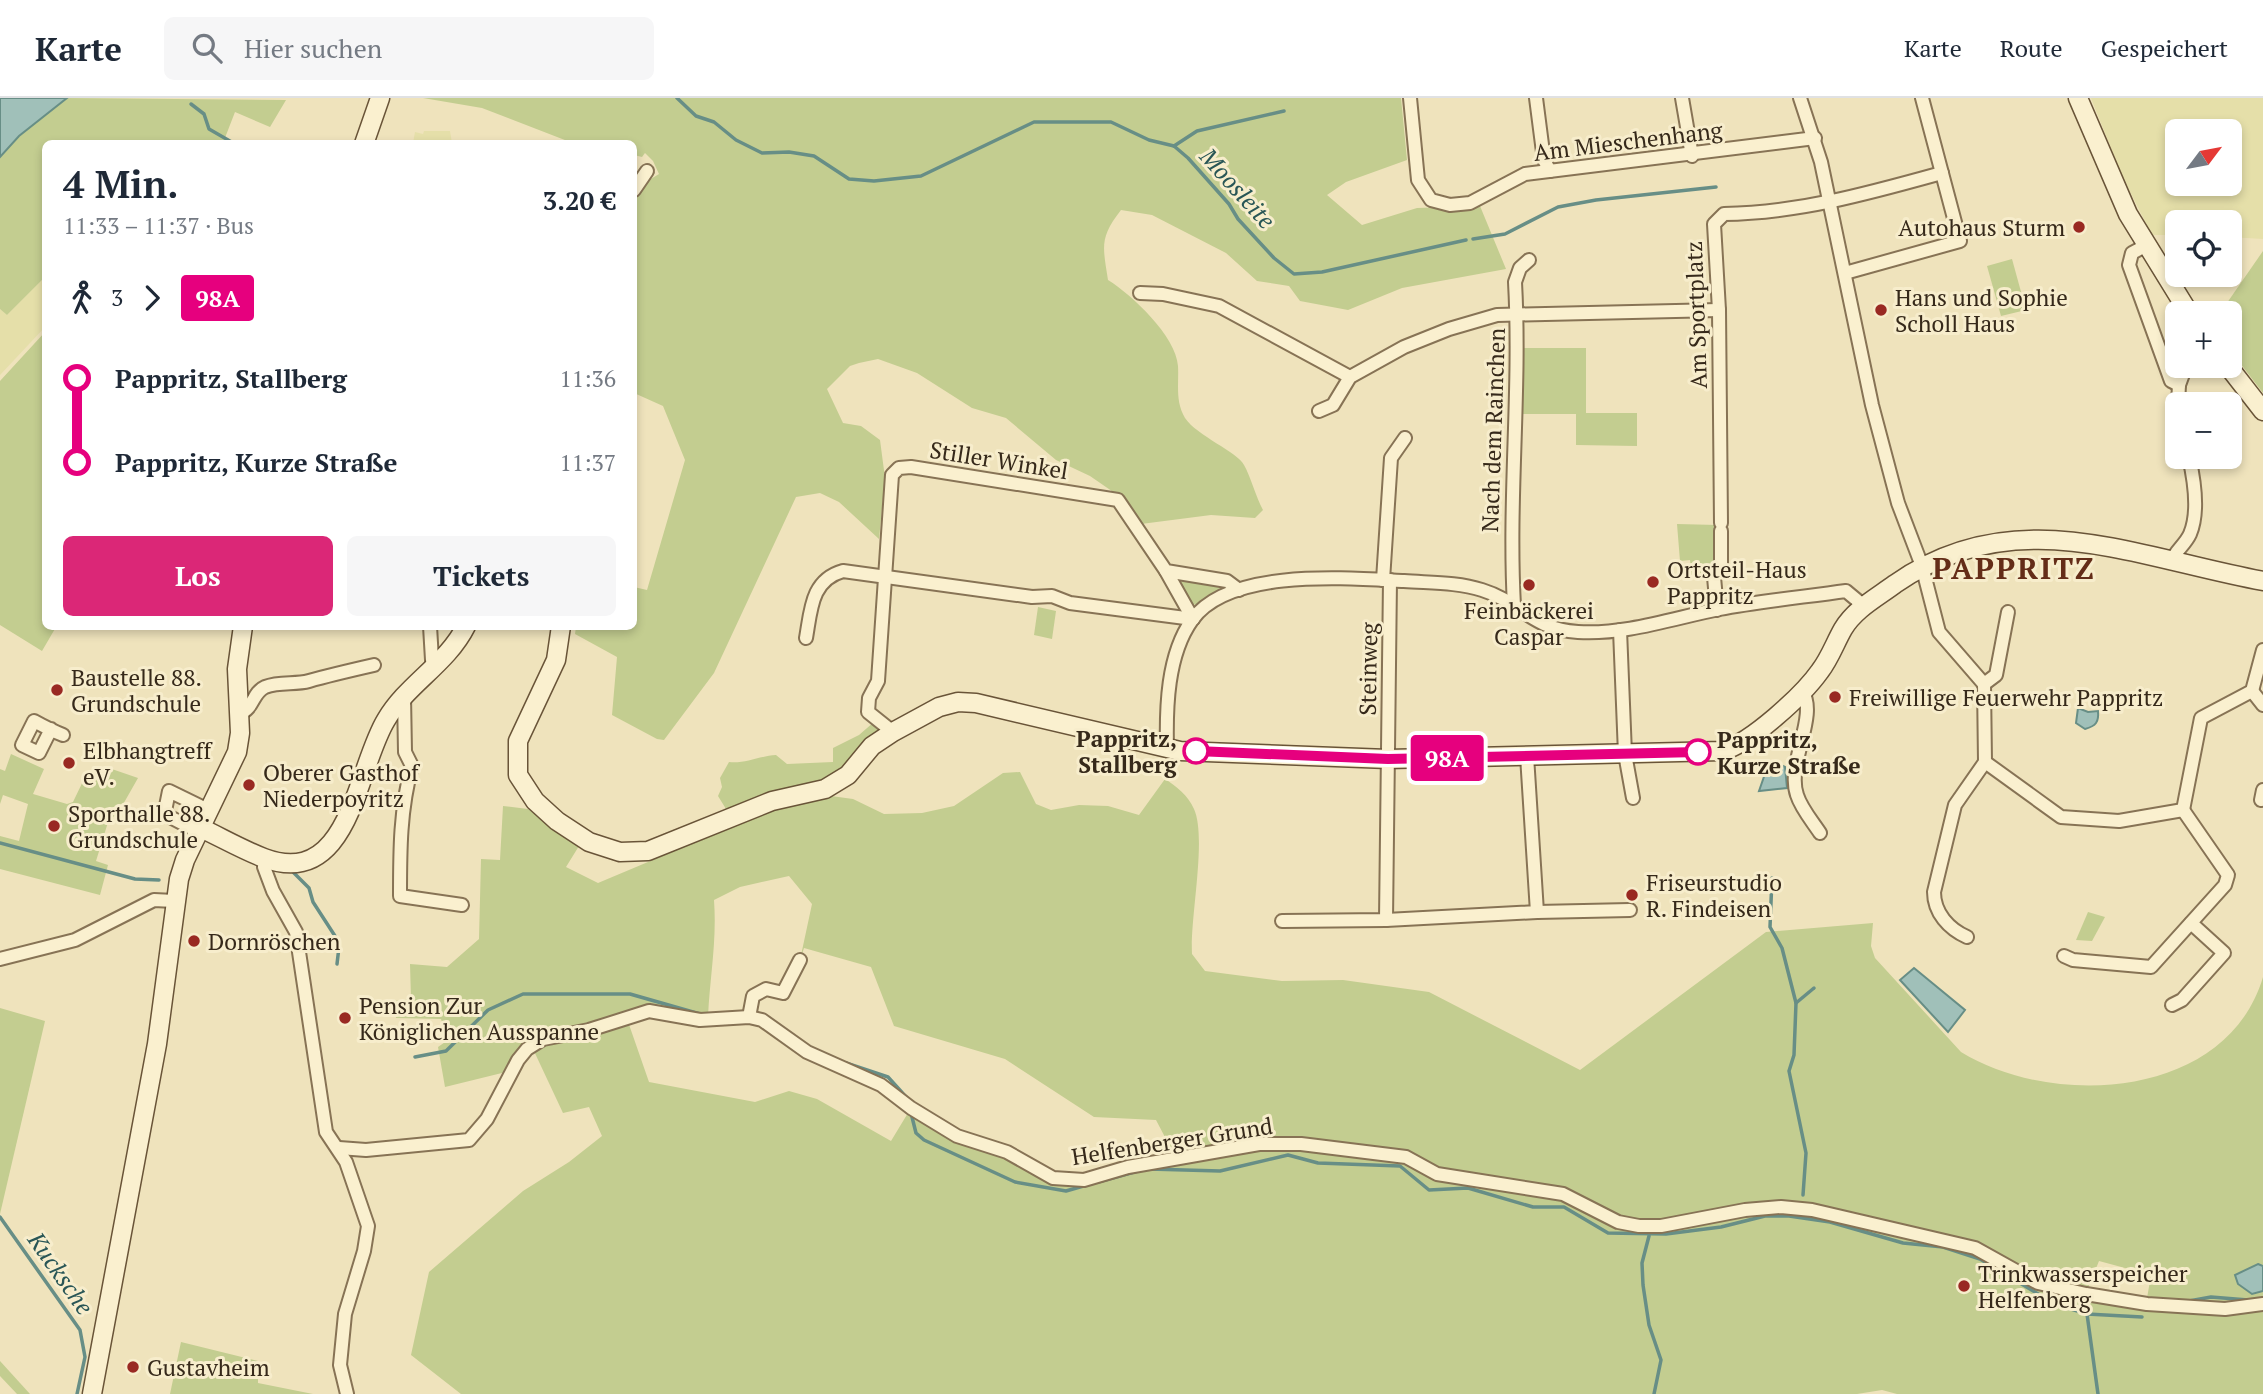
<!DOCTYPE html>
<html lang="de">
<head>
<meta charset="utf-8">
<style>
  :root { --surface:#fff; --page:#f6f6f7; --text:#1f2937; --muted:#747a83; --line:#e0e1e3; --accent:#db2777 }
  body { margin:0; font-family:"PT Serif",serif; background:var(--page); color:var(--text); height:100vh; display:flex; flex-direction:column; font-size:26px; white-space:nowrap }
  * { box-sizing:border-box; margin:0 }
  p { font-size:23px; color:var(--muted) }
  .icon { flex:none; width:38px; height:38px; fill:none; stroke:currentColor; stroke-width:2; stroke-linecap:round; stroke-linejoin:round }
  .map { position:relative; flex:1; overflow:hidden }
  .panel { position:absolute; left:42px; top:42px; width:595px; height:490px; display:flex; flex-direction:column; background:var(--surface); border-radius:10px; box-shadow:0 4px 10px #0003 }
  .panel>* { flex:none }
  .badge { padding:0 14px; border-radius:5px; font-size:24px; line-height:46px }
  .needle { width:46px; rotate:58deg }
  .buttons { position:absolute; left:2165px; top:21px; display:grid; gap:14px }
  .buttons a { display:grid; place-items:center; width:77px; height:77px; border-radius:10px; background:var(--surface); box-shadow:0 4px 10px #0003; font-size:35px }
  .map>.badge { position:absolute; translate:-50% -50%; box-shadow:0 0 0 4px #fff }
  .legs { display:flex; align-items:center; gap:10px; height:77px; padding:0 21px; font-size:23px }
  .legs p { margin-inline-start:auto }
  .summary { display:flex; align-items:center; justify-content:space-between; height:119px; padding:0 21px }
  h1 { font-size:38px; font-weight:800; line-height:52px }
  .action { display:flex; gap:14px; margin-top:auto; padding:14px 21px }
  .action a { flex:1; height:80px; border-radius:10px; background:var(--accent); color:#fff; font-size:28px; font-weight:800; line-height:80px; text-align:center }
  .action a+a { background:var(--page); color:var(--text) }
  ul { padding:0 21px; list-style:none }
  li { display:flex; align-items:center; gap:24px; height:84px; font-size:26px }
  li i { display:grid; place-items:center; width:10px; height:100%; margin:0 9px; background:currentColor }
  li i::after { content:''; width:18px; height:18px; margin:-9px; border:5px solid; border-radius:50%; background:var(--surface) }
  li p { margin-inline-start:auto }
  li:first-child i { background:linear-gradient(#0000 50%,currentColor 0) }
  li:last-child i { background:linear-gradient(currentColor 50%,#0000 0) }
  header { display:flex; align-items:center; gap:42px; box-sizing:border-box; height:98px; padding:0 35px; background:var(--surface); border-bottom:2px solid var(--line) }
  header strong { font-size:33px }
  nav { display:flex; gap:38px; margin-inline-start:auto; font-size:24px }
  .search { width:490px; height:63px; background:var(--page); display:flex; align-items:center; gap:18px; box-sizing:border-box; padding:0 24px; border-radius:10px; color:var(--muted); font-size:26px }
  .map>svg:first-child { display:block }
  .farmland { fill:#e5dfa9; fill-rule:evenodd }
  .green { fill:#c3cd90; fill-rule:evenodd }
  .water { fill:#a0c0b9; stroke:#678e86; stroke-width:2 }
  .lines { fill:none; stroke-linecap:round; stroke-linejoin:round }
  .stream { stroke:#678e86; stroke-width:3.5 }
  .street-casing { stroke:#877355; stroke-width:16 }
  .secondary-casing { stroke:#695438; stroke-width:21 }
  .street { stroke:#faf0cf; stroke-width:12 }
  .secondary { stroke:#faf0cf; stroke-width:18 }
  .line-1-casing { stroke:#fff; stroke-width:16 }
  .line-1 { stroke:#e6007e; stroke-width:10 }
  .poi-dot { fill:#992922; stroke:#f7edcc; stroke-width:2.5 }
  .stop-1-dot { fill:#fff; stroke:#e6007e; stroke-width:3.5 }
  .labels { text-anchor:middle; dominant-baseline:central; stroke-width:6; stroke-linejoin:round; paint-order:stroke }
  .street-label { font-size:23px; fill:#36291a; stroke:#f7edcc }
  .poi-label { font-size:23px; fill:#36291a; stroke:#f7edcc; text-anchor:start }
  .stop-label { font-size:23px; font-weight:bold; fill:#36291a; stroke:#f7edcc; text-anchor:end }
  .water-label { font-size:24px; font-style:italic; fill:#295656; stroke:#f7edcc }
  .district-label { font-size:30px; font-weight:bold; letter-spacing:2px; fill:#642d18; stroke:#f7edcc }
</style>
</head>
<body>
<header>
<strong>Karte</strong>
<div class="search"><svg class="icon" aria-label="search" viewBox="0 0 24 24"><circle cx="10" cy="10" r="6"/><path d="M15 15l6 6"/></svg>Hier suchen</div>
<nav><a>Karte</a><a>Route</a><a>Gespeichert</a></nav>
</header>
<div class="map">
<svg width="2263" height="1296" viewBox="0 0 2263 1296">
  <rect width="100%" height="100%" fill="#efe3bc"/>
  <g class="farmland">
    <path d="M2091,0H2263V141L2230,139V124H2177V137H2152L2122,78ZM2230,33V86H2177V33Z"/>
    <path d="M424,33H450L452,45H413L415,34L423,36Z"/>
    <path d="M45,179V229L0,277V211L7,217Z"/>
  </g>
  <g class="green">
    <path d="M67,0L286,2L270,29L235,14L223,45L46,46L45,179L7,217L0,211V59L19,38Z"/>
    <path d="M423,0H1401L1407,62L1346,84L1327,97L1362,127L1417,110L1480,108L1506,171L1402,190L1348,212L1300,203L1289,188L1257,183L1226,155L1152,117L1121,112C1099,140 1103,149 1108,182C1132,197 1176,238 1178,268C1179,286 1175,303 1185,320C1197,338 1238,354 1244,367C1250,377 1256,399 1263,412L1255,420L1211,417L1141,426L1119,398L1090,378L1056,362L1006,320L972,310L917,275L878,261L859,265L850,268L827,291L843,325L861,328L880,342L885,380L879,441L839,404L820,395L796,399L714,575L664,642L657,641L612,617L617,559L575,536L576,529L634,528V489L647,492L685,362L663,308L634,295V98L641,87L659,76L653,63L645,55L642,59L634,57V46L570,44L482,10Z"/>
    <path d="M2263,153V295L2230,252V215H2220Z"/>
    <path d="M2012,161L2026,212L2001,218L1987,168Z"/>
    <path d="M45,234L46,528L56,529L42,553L0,527V283Z"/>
    <path d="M1521,250H1586V315H1637V348L1576,347V316H1521Z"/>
    <path d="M1677,426L1717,427V465L1709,478L1692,480L1690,462L1680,463Z"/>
    <path d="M1176,477L1214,482L1229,490L1199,507L1190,506L1180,485H1177Z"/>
    <path d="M1038,509L1056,513L1052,541L1034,537Z"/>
    <path d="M874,624L885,632L836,679L726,711L718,698L722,689L720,680L729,664C744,666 759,658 776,657L787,666L833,664V650L859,637Z"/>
    <path d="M11,656L44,671L33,696L67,706L73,704L86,677L102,685L110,675L106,669L138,680L117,717L109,721L96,763L108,767L100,797L0,771V738L19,743L28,706L3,697L0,706V671L5,673Z"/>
    <path d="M1020,674L1036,706L1051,712L1079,707L1108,708L1139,717L1165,681C1176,688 1188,697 1194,711C1207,740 1190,819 1192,856L1205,873L1282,883L1343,882L1429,894L1580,972L1766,834L1873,825L1871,848L1875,860L1961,954C2054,1011 2227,1001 2263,879V1296H1897L1882,1292L1857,1296H461L411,1257L429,1174L523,1093L569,1064L602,1038L589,1009L563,1015L533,951L506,974L445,989L438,949L448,942L441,921L396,920L394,903L411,901L410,866L447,869L479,841L481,761L500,762L503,708L528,711L579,748L566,769L598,785L772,712L831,698L853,701L884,716L922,715L954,708L1003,675ZM789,778L812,806L800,862L804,850L871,869L894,928L1005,961L1094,1019L1156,1022L1177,1062L1068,1082L957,1038L911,1010L891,1043L817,1001L789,993L755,1004L649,984L625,915L708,919C710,878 717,843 714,802L740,789ZM2099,1163L2151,1177L2146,1206L2086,1195Z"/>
    <path d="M2088,814L2105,819L2092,843L2076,842Z"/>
    <path d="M0,910L45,923L0,1116Z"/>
    <path d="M181,1244L258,1263V1285L313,1296H170Z"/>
    <path d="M0,1263L30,1296H17L0,1278Z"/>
  </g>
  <g class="water">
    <path d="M0,0H67L19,38L0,59Z"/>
    <path d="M2078,610L2088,614L2098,613C2099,624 2096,628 2085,631L2076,625Z"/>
    <path d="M1779,666L1785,669L1787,690L1759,693L1766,673Z"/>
    <path d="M1914,870L1965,912L1948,934L1900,882Z"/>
    <path d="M2258,1166L2263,1168V1193L2252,1196L2238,1186L2235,1177Z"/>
  </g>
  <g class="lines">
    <g class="stream">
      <path d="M677,0L696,18L714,24L736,42L762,55L789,54L814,58L849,81L874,83L921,78L1034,24H1111L1149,42L1174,48L1188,60L1229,106L1238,121L1274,160L1294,176L1322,174L1466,142"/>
      <path d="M191,6L204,16L209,31L235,46"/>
      <path d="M1174,48L1197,33L1284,13"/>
      <path d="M1473,141L1505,136L1558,109L1596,102L1716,89"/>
      <path d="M0,745L135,781L159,782"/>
      <path d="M291,772L309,790L313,804L335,838L339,849L337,866"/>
      <path d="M1772,780L1770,829L1782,850L1796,905L1794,957L1789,973L1806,1055L1803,1097"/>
      <path d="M1796,905L1814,890"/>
      <path d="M415,959L446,953L488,912L523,896H630L700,916"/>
      <path d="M846,965L888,979L907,1000"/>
      <path d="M911,1015L916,1035L924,1042L1015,1084L1066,1093L1087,1087"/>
      <path d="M1149,1071L1220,1073L1288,1057L1318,1065L1400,1068L1429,1092L1468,1090L1533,1109H1564L1608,1135L1666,1136L1721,1129L1765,1118H1789L1830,1124L1903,1145L1943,1149L1980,1161L2055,1206L2087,1216L2142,1219"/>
      <path d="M1098,1084L1138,1073"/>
      <path d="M0,1119L80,1232L85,1259L77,1296"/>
      <path d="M1649,1138L1642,1165L1643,1187L1649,1227L1661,1262L1654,1296"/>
      <path d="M2189,1203L2211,1199L2248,1202"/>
      <path d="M2087,1216L2098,1296"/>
    </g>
    <defs>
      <g id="street">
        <path d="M1410,0L1418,82L1431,102L1450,107L1470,105L1525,76L1815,40"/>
        <path d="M1536,0L1544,62L1550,73"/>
        <path d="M1682,0L1692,58"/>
        <path d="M1800,0L1821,64L1872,307L1898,405L1922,468L1939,534L1984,586L1985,664L2061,719L2119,723L2183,712L2201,620L2252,593L2263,552"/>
        <path d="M634,92L647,73"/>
        <path d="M2145,148L2132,155L2129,167L2171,283L2179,287"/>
        <path d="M1845,175L1960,143L1922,0"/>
        <path d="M1140,195L1163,196L1219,208L1350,279"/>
        <path d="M2178,306L2179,287L2186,268"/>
        <path d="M1319,313L1333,307L1350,279L1404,249L1449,231L1497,217L1719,212"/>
        <path d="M1721,425L1719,212L1714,126L1724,116C1799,115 1870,95 1942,75"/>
        <path d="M2171,464C2175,453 2185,447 2190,436C2199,415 2194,381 2189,359"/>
        <path d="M1166,473L1193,521"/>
        <path d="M1383,482L1391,360L1405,340"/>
        <path d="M1514,508C1508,400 1521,292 1515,184L1520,170L1529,162"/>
        <path d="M1717,512L1714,479L1721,471V433"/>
        <path d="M430,528L432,562L435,569"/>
        <path d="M1620,532L1625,656L1633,700"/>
        <path d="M806,540C811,512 811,482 843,473L1032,499L1052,498L1070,505L1193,521"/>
        <path d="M1984,586L1996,577L2008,514"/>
        <path d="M1802,593C1819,617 1786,666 1797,697C1801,710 1812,723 1820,735"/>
        <path d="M2252,593L2263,607"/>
        <path d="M404,598L405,654L412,668C400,711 400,753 400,798L462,807"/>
        <path d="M239,616C254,611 252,595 265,589C280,583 295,587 309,583C330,577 352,572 374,567"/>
        <path d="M51,631L39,655L22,647L34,623C43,628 53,633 63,637"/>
        <path d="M893,634L868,614L869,600L878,583L892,377L899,370L911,369L1118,402L1166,473L1227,483L1239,492"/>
        <path d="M1167,651C1166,610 1167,557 1192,522C1229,470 1346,480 1404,483C1430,485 1457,484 1482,492C1521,504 1531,531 1578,534C1625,537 1674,520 1719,511C1761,503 1804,499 1846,493L1864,508"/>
        <path d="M2261,702L2263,692"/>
        <path d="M199,734L170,719L165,713L169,693L210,713"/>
        <path d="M265,761L264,769L273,793L296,834L326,1034L346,1064L368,1128L364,1153L345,1216L340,1267L347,1296"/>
        <path d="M1537,814L1630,812"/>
        <path d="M1386,822L1390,482"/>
        <path d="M1282,823L1386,822L1537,814L1527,658"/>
        <path d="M1967,839C1949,831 1934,815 1934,794L1955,707L1985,664"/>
        <path d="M2064,858L2073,862L2151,869L2225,787L2228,777L2183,712"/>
        <path d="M0,861L75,842L154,802L174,803"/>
        <path d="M2172,907L2182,902L2224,855L2191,825"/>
        <path d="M749,919L753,898L766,891L783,895L800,862"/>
        <path d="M339,1050L366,1052L469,1042L487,1021L518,962L527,951L543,941L589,932L649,913L700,922L749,919L762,922L807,954L881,987L911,1010L957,1038L1007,1054L1053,1080L1084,1082L1128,1069L1259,1046H1301L1406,1059L1437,1076L1563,1096L1618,1124L1639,1128H1661L1745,1112L1781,1109L1812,1112L1975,1150L2038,1185L2086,1196L2147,1206L2225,1211L2263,1206"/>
      </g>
      <g id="secondary">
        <path d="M2078,0L2128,116L2189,215"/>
        <path d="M364,46L380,0"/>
        <path d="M2228,268L2263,313"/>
        <path d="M561,528L556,562L518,643V677L535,703L557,723L589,744L620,754L648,753L772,703L825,691L848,677L872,648L893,634L939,609L958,604L976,605L1180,653L1388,661L1722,653C1751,645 1803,597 1820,573C1830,560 1835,545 1843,531C1855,511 1876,500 1895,486C2015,402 2133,459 2263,483"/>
        <path d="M201,730C222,740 243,752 264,760C350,792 356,671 386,622C407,586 447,566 466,528"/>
        <path d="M92,1296L157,946L179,781L185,762L237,654L240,635L237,571L243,528"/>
      </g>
    </defs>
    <use href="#street" class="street-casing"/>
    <use href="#secondary" class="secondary-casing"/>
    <use href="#street" class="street"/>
    <use href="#secondary" class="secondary"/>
  </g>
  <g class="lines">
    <defs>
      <path id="line-1" d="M1196,653L1388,661L1698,654"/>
    </defs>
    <use href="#line-1" class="line-1-casing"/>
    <use href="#line-1" class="line-1"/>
  </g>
  <g class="poi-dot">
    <circle cx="2079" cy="129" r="7"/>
    <circle cx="1881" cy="212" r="7"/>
    <circle cx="1653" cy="484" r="7"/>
    <circle cx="1529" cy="487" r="7"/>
    <circle cx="57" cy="592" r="7"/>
    <circle cx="1835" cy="599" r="7"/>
    <circle cx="69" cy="665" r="7"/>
    <circle cx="249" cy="687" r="7"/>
    <circle cx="54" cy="728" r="7"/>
    <circle cx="1632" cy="797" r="7"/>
    <circle cx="194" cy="843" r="7"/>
    <circle cx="345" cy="920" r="7"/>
    <circle cx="1964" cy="1188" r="7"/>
    <circle cx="133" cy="1269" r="7"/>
  </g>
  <g class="stop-1-dot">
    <circle cx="1196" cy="653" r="12"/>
    <circle cx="1698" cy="654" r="12"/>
  </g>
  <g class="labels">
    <g class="street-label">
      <text transform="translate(1628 43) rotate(-7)">Am Mieschenhang</text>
      <text transform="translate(1696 217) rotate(-92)">Am Sportplatz</text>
      <text transform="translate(1493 332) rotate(-88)">Nach dem Rainchen</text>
      <text transform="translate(999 362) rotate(9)">Stiller Winkel</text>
      <text transform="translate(1368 571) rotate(-89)">Steinweg</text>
      <text transform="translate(1172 1043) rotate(-9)">Helfenberger Grund</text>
    </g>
    <g class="poi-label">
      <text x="2065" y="129" text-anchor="end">Autohaus Sturm</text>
      <text x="1895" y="199">Hans und Sophie<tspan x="1895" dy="26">Scholl Haus</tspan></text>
      <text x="1667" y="471">Ortsteil-Haus<tspan x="1667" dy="26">Pappritz</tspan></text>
      <text x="1529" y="512" text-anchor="middle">Feinbäckerei<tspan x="1529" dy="26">Caspar</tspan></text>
      <text x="71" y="579">Baustelle 88.<tspan x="71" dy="26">Grundschule</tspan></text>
      <text x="1849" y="599">Freiwillige Feuerwehr Pappritz</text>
      <text x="83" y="652">Elbhangtreff<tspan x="83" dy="26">eV.</tspan></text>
      <text x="263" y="674">Oberer Gasthof<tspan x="263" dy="26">Niederpoyritz</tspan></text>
      <text x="68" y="715">Sporthalle 88.<tspan x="68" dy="26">Grundschule</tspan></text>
      <text x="1646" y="784">Friseurstudio<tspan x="1646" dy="26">R. Findeisen</tspan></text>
      <text x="208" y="843">Dornröschen</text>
      <text x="359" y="907">Pension Zur<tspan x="359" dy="26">Königlichen Ausspanne</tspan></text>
      <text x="1978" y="1175">Trinkwasserspeicher<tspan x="1978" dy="26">Helfenberg</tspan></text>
      <text x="147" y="1269">Gustavheim</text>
    </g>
    <g class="stop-label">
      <text x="1177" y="640">Pappritz,<tspan x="1177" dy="26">Stallberg</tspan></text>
      <text x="1717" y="641" text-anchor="start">Pappritz,<tspan x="1717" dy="26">Kurze Straße</tspan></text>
    </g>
    <g class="water-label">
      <text transform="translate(1238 90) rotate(48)">Moosleite</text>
      <text transform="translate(61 1175) rotate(55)">Kucksche</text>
    </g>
    <g class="district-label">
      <text x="2014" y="470">PAPPRITZ</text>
    </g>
  </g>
</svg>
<div class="buttons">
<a><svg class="needle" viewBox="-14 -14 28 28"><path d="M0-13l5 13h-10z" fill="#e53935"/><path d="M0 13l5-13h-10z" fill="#747a83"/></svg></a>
<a><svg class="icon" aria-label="locate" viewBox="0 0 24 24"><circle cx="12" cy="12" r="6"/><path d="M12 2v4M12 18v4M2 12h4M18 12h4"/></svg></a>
<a>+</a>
<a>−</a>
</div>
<b class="badge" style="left:1447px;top:660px;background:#e6007e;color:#fff">98A</b>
<section class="panel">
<div class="summary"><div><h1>4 Min.</h1><p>11:33 – 11:37 · Bus</p></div><b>3.20 €</b></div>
<div class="legs"><svg class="icon" aria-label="walk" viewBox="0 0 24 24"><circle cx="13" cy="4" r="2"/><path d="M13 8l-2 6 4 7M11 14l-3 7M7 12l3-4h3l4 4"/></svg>3<svg class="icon" aria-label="forward" viewBox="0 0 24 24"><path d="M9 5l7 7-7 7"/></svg><b class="badge" style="background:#e6007e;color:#fff">98A</b></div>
<ul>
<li><i style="color:#e6007e"></i><b>Pappritz, Stallberg</b><p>11:36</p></li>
<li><i style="color:#e6007e"></i><b>Pappritz, Kurze Straße</b><p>11:37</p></li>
</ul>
<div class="action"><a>Los</a><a>Tickets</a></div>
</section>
</div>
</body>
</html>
